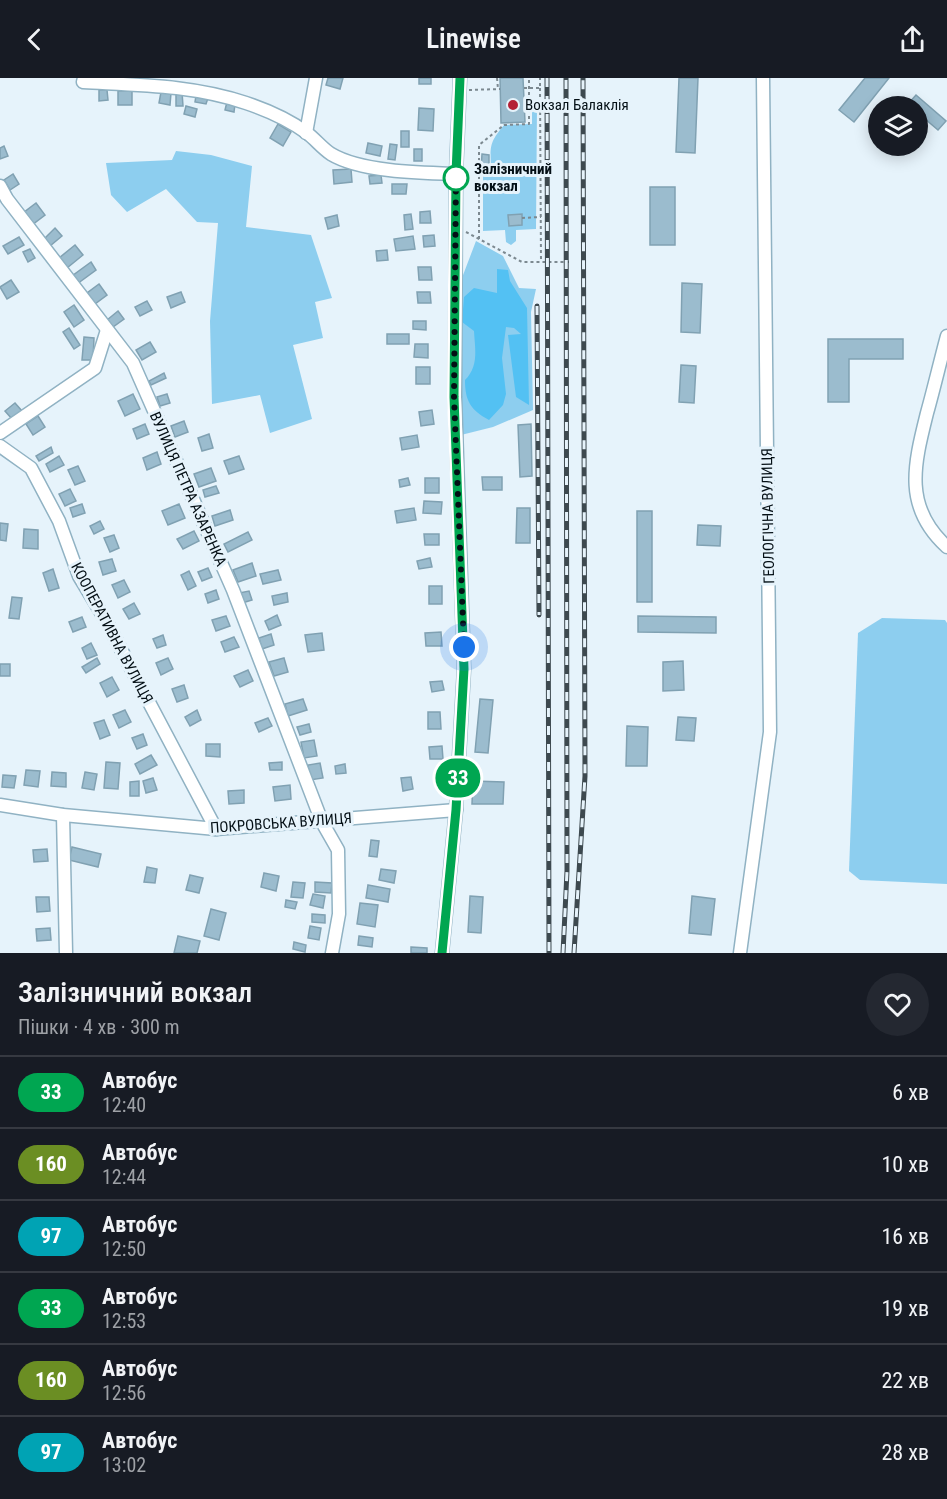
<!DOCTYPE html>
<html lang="uk">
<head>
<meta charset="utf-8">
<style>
  :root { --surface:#171b24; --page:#242831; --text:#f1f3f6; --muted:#9ea1a6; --line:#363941 }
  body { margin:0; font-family:"Roboto Condensed",sans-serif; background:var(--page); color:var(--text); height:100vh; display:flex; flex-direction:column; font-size:22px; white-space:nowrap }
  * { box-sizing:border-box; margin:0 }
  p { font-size:20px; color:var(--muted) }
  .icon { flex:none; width:33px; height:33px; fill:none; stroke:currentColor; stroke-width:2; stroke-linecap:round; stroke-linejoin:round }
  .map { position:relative; height:875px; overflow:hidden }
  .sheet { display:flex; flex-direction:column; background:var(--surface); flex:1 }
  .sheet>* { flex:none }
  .badge { padding:0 12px; border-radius:20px; font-size:21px; line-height:39px }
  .buttons { position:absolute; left:868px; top:18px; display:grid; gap:12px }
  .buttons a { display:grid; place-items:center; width:60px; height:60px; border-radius:50%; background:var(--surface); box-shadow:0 3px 15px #0003; font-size:30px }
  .you { position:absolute; width:30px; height:30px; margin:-15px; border:4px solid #fff; border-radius:50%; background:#1a73e8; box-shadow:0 0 0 9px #1a73e833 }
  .map>.badge { position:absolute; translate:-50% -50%; box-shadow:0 0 0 3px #fff }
  .round { display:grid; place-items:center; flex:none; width:63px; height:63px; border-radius:32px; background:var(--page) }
  .head { display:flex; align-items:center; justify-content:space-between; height:102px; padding:0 18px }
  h1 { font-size:28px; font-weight:600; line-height:45px }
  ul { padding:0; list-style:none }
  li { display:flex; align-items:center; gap:18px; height:72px; padding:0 18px; border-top:2px solid var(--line) }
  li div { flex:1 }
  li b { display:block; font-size:22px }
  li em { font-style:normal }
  li .badge { min-width:66px; font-weight:700; text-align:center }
  header { display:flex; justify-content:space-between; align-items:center; height:78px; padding:0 18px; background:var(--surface); font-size:27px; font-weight:600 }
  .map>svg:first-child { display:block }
  .green { fill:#8dceef }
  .forest { fill:#53c1f3 }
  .building { fill:#9bbcce; stroke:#80a1b2; stroke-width:1.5 }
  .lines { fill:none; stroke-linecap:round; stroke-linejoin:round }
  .minor-casing { stroke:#90b2c3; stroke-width:15 }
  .path { stroke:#7c8990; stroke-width:2; stroke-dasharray:3 3; stroke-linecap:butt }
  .minor { stroke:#fff; stroke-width:12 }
  .rail-casing { stroke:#3d494f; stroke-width:5 }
  .rail { stroke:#e6f3fb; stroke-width:3; stroke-dasharray:9; stroke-linecap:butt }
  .line-casing { stroke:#fff; stroke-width:14 }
  .line { stroke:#00a651; stroke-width:9 }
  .walk { stroke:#040f15; stroke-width:6; stroke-dasharray:0 10.8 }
  .poi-dot { fill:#b42237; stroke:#e6f3fb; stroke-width:2 }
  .stop-dot { fill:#fff; stroke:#00a651; stroke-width:3 }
  .labels { text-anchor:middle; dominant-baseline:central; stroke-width:6; stroke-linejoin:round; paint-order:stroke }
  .poi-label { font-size:15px; fill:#040f15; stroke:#e6f3fb; text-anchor:start }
  .stop-label { font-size:15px; font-weight:bold; fill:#040f15; stroke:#e6f3fb; text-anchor:start }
  .street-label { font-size:15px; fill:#040f15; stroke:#e6f3fb }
</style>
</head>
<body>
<header><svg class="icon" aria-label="back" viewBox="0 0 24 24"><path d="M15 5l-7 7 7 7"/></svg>Linewise<svg class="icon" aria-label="share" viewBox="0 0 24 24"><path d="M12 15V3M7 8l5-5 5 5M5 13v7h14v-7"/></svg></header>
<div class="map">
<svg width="947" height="875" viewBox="0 0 947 875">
  <rect width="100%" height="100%" fill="#e6f3fb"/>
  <g class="green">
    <path d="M532,28H537L536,151L516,152V163L511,167L506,164L505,152L483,153V96L491,95C491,70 487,67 504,47L532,46Z"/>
    <path d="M176,73L211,77L252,88L246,149L311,157L332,220L315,224L323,260L293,267L312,341L270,355L260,317L212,326L210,243L218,145L197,144L166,111L127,134L111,117L106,85L172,82Z"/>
    <path d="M476,163L503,178L519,210L536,211L531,234L533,332L493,349L461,357L460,205Z"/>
    <path d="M882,540L945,542L947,545V806L860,802L849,793L858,555Z"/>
  </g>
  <path class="forest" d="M497,191L508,192L510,203L527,230L529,327L516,319L508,257L521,256L514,250L506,249L502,280L506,316L503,327L489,342C470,332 465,322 465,302C479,288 475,271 474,253L462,244L464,219L474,210L497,215Z"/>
  <g class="building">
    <path d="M328,0H343L340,11L326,7Z"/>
    <rect x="419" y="0" width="12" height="6"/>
    <path d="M500,0H523L525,44L501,45Z"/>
    <path d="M679,0H698L695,75L676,74Z"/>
    <path d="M865,0H889L854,44L839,32Z"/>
    <path d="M99,12H107L108,22L99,23Z"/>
    <rect x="118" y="13" width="14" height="14"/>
    <path d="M161,14L171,15L170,27L159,25Z"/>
    <path d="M176,14H182L183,28H176Z"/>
    <path d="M916,17L946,43L938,52L918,35V28L908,26Z"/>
    <path d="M196,18L208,20L206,26L195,24Z"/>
    <path d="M227,24L235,26L234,34L225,32Z"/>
    <path d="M186,28L197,31L195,39L184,36Z"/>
    <path d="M419,30L434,31L433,53L418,52Z"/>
    <path d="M278,46L291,54L283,68L270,60Z"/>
    <rect x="401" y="53" width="8" height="16"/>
    <path d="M368,65L382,68L380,78L366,75Z"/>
    <path d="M390,66L397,67L395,82L388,81Z"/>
    <path d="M4,68L8,78L0,81V70Z"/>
    <rect x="414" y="71" width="8" height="12"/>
    <path d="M482,76L489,77V92H481Z"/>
    <path d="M351,91L352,104L334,106L333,92Z"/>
    <path d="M13,96L19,106L10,112L4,102Z"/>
    <path d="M381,97L382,105L370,106L369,98Z"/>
    <path d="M392,106H407L406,116H392Z"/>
    <rect x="650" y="109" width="25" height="58"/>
    <path d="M36,125L45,137L32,147L23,135Z"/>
    <path d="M430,133L431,145H420V134Z"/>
    <path d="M411,136L413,151L405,152L404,137Z"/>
    <path d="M522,136V147L509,148L508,137Z"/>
    <path d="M337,137L339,148L328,151L325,140Z"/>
    <path d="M55,150L62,158L50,168L44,161Z"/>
    <path d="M434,157L435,168L424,169L423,158Z"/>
    <path d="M413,158L415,171L396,173L394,161Z"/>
    <path d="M19,159L24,167L8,176L3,168Z"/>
    <path d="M75,167L83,177L67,190L59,180Z"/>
    <path d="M30,171L35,180L28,184L23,174Z"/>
    <path d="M387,172L388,182L377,183L376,173Z"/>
    <path d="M91,184L96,192L77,206L72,198Z"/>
    <path d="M418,189H431L432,202H419Z"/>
    <path d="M11,202L19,214L7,221L0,209Z"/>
    <path d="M682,205L702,206L700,255L681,254Z"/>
    <path d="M99,206L107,217L95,226L87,215Z"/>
    <path d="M181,214L185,224L171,230L167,219Z"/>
    <path d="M417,214H430L431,225H418Z"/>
    <path d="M147,223L152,232L140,238L135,229Z"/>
    <path d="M74,227L84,242L74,249L64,234Z"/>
    <path d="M118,233L124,241L113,249L107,242Z"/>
    <path d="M413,243H426V252L413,251Z"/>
    <path d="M69,250L80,267L74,271L63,254Z"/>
    <rect x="387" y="256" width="22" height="10"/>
    <path d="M84,259L94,260L93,282H82Z"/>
    <path d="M828,261H903V281H849V324H828Z"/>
    <path d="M150,264L156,274L142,282L136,272Z"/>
    <path d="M415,266H428V280L414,279Z"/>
    <path d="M681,287L696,288L694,325L679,324Z"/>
    <rect x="416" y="289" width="14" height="17"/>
    <path d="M164,295L166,300L151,307L149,303Z"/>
    <path d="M133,316L140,331L125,338L118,323Z"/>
    <path d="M167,316L170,325L160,328L157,319Z"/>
    <path d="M15,325L22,333L12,341L5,333Z"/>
    <path d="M432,332L434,346L421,348L419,334Z"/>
    <path d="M38,338L45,349L33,357L26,346Z"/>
    <path d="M184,343L188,354L175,359L171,348Z"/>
    <path d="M145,346L149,356L137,361L133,351Z"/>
    <path d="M531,346L532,398L520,399L518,347Z"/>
    <path d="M209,356L213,370L202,373L198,360Z"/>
    <path d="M417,357L419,369L402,372L400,360Z"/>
    <path d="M51,369L53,375L39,383L36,378Z"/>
    <path d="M157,374L161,386L147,392L143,380Z"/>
    <path d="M59,378L64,387L50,394L46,386Z"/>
    <path d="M239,378L244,391L229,396L224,383Z"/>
    <path d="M78,388L85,403L75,407L68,392Z"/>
    <path d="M211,390L216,403L199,409L194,396Z"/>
    <path d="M482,399H502V412H483Z"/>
    <path d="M408,400L410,407L400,409L399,402Z"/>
    <rect x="425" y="400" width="14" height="15"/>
    <path d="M216,408L219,415L205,419L203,412Z"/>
    <path d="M70,411L76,423L65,428L59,416Z"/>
    <path d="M424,423L442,424L441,436L423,435Z"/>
    <path d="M82,426L85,435L73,439L70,430Z"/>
    <path d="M179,426L185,440L168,447L162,433Z"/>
    <path d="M414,430L416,442L397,445L395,433Z"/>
    <path d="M517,430H530V465H516Z"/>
    <path d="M230,432L233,442L215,448L212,438Z"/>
    <rect x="637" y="433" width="15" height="91"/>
    <path d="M100,443L104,451L94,456L90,448Z"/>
    <path d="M0,445L8,446L6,463L0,462Z"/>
    <path d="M698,447L721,448L720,468L697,467Z"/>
    <path d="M24,451L38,452V471L23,470Z"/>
    <path d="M194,453L199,463L183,471L177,461Z"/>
    <path d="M248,454L252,462L228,474L224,466Z"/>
    <path d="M424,456H439V467H425Z"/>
    <path d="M114,457L119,470L110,474L104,460Z"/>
    <path d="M430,480L432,489L419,491L417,483Z"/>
    <path d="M112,481L116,493L103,497L99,484Z"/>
    <path d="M252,485L256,498L238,504L233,492Z"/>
    <path d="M208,490L212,499L202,503L198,494Z"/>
    <path d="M53,491L59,510L49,513L43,495Z"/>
    <path d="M278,492L281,502L263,506L260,496Z"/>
    <path d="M189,493L196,508L188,512L181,497Z"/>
    <path d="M124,502L130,514L118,520L112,507Z"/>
    <rect x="429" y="508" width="13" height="18"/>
    <path d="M216,512L219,521L208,525L205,516Z"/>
    <path d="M249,513L252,522L242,525L239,515Z"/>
    <path d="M287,515L288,524L274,527L272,518Z"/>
    <path d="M12,519L22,520L19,541L9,540Z"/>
    <path d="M134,525L140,536L129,541L123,531Z"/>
    <path d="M277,537L281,547L269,552L265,543Z"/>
    <path d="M226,538L230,548L216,553L212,542Z"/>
    <path d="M638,538L716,539V555L638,554Z"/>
    <path d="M82,539L86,549L73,554L69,544Z"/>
    <path d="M441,554L442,568H426L425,555Z"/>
    <path d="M322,555L324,572L308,574L305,557Z"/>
    <path d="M271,556L274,567L262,571L259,560Z"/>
    <path d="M163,557L166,567L157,570L153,561Z"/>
    <path d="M234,559L239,569L225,574L221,564Z"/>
    <path d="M91,565L97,577L87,581L82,570Z"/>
    <path d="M97,580L100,586L86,595L82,589Z"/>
    <path d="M168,580L173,591L161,597L156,585Z"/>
    <path d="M284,580L288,594L274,598L269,584Z"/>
    <path d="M683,583L684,612L663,613V584Z"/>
    <rect x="0" y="586" width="10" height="12"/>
    <path d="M248,592L253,603L240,609L234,598Z"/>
    <path d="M112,599L119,612L107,619L100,605Z"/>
    <path d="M442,603L444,612L432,614L430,604Z"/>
    <path d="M184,607L188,620L177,624L172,611Z"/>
    <path d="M303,621L307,632L288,638L285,626Z"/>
    <path d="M480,621L493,622L488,675L475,674Z"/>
    <path d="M125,632L131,644L119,650L113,637Z"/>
    <path d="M197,632L201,642L190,648L185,639Z"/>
    <path d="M428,634H440L441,651H428Z"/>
    <path d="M678,639L696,640L694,663L676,662Z"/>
    <path d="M268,640L272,648L259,654L255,645Z"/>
    <path d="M104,642L110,657L100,661L94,645Z"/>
    <path d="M309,646L311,654L300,657L297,649Z"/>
    <path d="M627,648L648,649L647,688H626Z"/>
    <path d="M143,656L147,667L137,671L132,660Z"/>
    <path d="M314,662L317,678L304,680L301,664Z"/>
    <path d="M206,666H220V679L206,678Z"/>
    <path d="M442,668L443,681H430L429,669Z"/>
    <path d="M151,677L157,687L140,696L135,686Z"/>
    <path d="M106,684L120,685L118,711L104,710Z"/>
    <path d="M282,684V692H270L269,685Z"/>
    <path d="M320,685L323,700L310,702L308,687Z"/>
    <path d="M345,686L346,695L336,696L335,688Z"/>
    <path d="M26,692L40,693L38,709L24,707Z"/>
    <path d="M52,694L66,695V709L51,708Z"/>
    <path d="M85,694L97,696L94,712L82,710Z"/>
    <path d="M3,697L16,698L14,710L2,709Z"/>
    <path d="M411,699L413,711L403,713L401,700Z"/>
    <path d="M153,700L157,712L146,715L143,703Z"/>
    <path d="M139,703V718H130V704Z"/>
    <path d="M473,703L504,704L503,726H472Z"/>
    <path d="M290,707L291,721L275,723L273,709Z"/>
    <path d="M244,712V725L229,726L228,713Z"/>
    <path d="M371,762L379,763L377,779L369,778Z"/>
    <path d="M72,769L101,776L98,789L69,782Z"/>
    <path d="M47,771L48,783L34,784L33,772Z"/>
    <path d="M147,789L157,791L155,805L144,804Z"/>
    <path d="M381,791L396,793L394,805L379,802Z"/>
    <path d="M264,795L279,798L276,813L261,809Z"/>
    <path d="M190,797L203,800L199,815L186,812Z"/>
    <path d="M293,804L305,805L303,820L291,819Z"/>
    <path d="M315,804L332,805L331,815L315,814Z"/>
    <path d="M368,807L390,811L388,824L366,820Z"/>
    <path d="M313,816L325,818L323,830L310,827Z"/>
    <path d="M470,818L483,819L481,855L468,854Z"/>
    <path d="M692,818L715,821L711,857L689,855Z"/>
    <path d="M36,819H49L50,833L37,834Z"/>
    <path d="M286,822L297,824L295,831L285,829Z"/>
    <path d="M360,825L378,827L375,849L357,846Z"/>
    <path d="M211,831L226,835L219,862L204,858Z"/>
    <path d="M312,836L325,837V845L312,844Z"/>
    <path d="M310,848L321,850L319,862L308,860Z"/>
    <path d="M50,850L51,862L37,863L36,851Z"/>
    <path d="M178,858L200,863L197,875H174Z"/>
    <path d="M359,858L373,860L372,869L358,867Z"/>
    <path d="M294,864L306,867L305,874L293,871Z"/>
    <path d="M411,869L427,870V875H411Z"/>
  </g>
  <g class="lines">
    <defs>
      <g id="minor">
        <path d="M84,0L83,4C138,7 193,7 246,25C267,32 288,41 307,55C315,61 322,70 331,76C361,94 421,95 456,96"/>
        <path d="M306,55L316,0"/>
        <path d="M0,108L7,121L133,285L233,512L322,744L338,772L339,836L332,875"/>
        <path d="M947,258C940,284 934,310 927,335C914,387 903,429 947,469"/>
        <path d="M0,355L95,290L107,252"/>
        <path d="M0,368L31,390L59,443L79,498L105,541L216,751"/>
        <path d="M0,727L63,737L216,751L456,732"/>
        <path d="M63,737L66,875"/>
        <path d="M442,875L456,732L464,591L455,319L456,96L460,0"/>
        <path d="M740,875L770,654L763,0"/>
      </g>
    </defs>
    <use href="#minor" class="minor-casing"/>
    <g class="path">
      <path d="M497,0L498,11"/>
      <path d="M524,10H540V0"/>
      <path d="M540,10L541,184"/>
      <path d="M469,12L500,11"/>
      <path d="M522,140L541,139"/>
      <path d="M466,154L522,184H569"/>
      <path d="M479,161V67L504,47L529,46V0"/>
    </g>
    <use href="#minor" class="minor"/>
    <defs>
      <g id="rail">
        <path d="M547,0L549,875"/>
        <path d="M537,228L539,537"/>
        <path d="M563,875L567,793L566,0"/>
        <path d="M574,875L585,698L583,0"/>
      </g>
    </defs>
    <use href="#rail" class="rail-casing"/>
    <use href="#rail" class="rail"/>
  </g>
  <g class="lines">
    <defs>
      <path id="line" d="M442,875L456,732L464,591L454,319L456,96L460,0"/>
    </defs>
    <use href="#line" class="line-casing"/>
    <use href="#line" class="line"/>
    <path class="walk" d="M456,100V96L454,319L464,569"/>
  </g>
  <circle class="poi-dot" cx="513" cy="27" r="6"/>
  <circle class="stop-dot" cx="456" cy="100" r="12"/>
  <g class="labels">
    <g class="poi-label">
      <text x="525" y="27">Вокзал Балаклія</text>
    </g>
    <g class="stop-label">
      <text x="474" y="91">Залізничний<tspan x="474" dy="17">вокзал</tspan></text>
    </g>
    <g class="street-label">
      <text transform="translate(188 411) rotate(66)">ВУЛИЦЯ ПЕТРА АЗАРЕНКА</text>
      <text transform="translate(768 438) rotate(-91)">ГЕОЛОГІЧНА ВУЛИЦЯ</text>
      <text transform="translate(112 555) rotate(62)">КООПЕРАТИВНА ВУЛИЦЯ</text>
      <text transform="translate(281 745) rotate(-4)">ПОКРОВСЬКА ВУЛИЦЯ</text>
    </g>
  </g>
</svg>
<div class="buttons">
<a><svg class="icon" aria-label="layers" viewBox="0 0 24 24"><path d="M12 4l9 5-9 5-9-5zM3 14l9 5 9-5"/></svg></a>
</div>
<div class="you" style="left:464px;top:569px"></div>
<b class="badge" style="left:458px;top:700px;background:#00a651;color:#fff">33</b>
</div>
<section class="sheet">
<div class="head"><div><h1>Залізничний вокзал</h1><p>Пішки · 4 хв · 300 m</p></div><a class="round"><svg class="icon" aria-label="heart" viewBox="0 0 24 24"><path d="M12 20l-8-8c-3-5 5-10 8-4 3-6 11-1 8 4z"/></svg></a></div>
<ul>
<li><span class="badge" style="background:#00a651;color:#fff">33</span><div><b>Автобус</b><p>12:40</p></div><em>6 хв</em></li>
<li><span class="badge" style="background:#6b8e23;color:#fff">160</span><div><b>Автобус</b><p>12:44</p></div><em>10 хв</em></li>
<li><span class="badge" style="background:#00a3b4;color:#fff">97</span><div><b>Автобус</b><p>12:50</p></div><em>16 хв</em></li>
<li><span class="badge" style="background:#00a651;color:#fff">33</span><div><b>Автобус</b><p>12:53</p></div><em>19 хв</em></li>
<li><span class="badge" style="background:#6b8e23;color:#fff">160</span><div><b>Автобус</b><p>12:56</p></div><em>22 хв</em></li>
<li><span class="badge" style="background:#00a3b4;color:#fff">97</span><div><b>Автобус</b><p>13:02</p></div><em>28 хв</em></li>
</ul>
</section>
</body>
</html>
